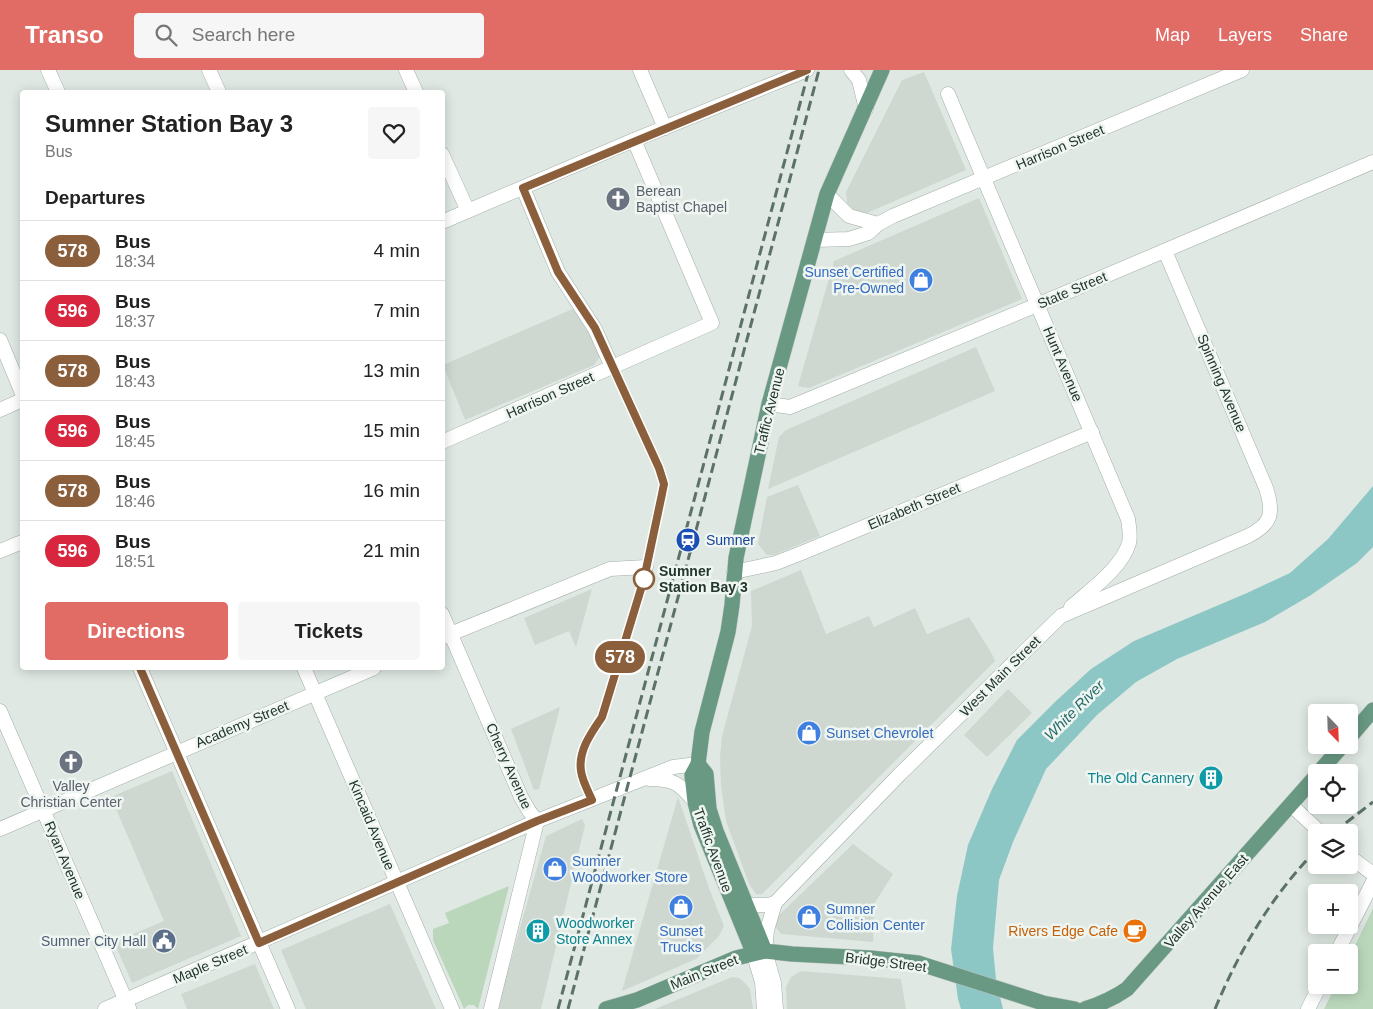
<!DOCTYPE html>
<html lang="en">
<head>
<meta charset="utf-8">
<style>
  :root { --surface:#fff; --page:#f6f6f6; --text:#222; --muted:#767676; --line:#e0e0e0; --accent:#e16b65 }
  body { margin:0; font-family:Arial,sans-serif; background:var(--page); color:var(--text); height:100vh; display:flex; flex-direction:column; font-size:19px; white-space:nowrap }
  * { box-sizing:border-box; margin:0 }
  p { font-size:16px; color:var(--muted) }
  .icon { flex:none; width:28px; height:28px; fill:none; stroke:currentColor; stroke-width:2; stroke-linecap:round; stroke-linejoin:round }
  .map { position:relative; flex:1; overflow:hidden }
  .side { position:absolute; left:20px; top:20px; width:425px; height:580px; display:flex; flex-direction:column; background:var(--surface); border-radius:5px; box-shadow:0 2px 12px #0003 }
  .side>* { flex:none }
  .badge { padding:0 10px; border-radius:16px; font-size:18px; line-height:32px }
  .needle { width:32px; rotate:157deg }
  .fabs { position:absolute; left:1308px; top:634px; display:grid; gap:10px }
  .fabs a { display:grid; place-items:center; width:50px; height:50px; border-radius:5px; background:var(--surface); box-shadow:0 2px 12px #0003; font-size:25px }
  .map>.badge { position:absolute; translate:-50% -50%; box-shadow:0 0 0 2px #fff }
  h2 { padding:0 25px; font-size:19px; line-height:45px }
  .round { display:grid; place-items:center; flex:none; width:52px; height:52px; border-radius:5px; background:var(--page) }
  .overview { display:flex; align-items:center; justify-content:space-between; height:85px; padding:0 25px }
  h1 { font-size:24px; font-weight:700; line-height:38px }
  .action { display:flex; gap:10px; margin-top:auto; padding:10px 25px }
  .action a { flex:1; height:58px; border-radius:5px; background:var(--accent); color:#fff; font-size:20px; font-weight:700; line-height:58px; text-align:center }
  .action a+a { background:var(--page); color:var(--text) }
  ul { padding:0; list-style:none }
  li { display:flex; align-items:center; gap:15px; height:60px; padding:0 25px; border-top:1px solid var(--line) }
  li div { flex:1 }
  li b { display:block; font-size:19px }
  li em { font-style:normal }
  li .badge { min-width:55px; font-weight:700; text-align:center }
  header { display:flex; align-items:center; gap:30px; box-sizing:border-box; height:70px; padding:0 25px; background:var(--accent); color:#fff }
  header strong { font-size:24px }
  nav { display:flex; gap:28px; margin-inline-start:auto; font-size:18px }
  .search { width:350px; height:45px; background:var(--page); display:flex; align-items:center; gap:12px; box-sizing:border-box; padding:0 18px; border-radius:5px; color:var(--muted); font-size:19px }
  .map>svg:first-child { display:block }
  .built { fill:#ced8d1 }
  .green { fill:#bad7bc }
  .water { fill:#8dc7c5 }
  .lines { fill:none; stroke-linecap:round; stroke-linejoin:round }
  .minor-casing { stroke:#a3afa8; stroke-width:15 }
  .major-casing { stroke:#bdc3c0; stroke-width:16 }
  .minor { stroke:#fff; stroke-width:14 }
  .major { stroke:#699983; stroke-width:15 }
  .rail { stroke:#5c7268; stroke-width:3; stroke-dasharray:10 5; stroke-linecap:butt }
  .line-casing { stroke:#fff; stroke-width:11 }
  .line { stroke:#8b5e3c; stroke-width:8 }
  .stop-dot { fill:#fff; stroke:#8b5e3c; stroke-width:2.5 }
  .labels { text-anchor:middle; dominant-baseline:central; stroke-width:5; stroke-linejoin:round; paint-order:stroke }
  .street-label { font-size:14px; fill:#22362d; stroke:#eff5f1 }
  .worship-label { font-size:14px; fill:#5b616d; stroke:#eff5f1; text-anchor:start }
  .shop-label { font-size:14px; fill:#366cbe; stroke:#eff5f1; text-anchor:start }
  .transit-label { font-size:14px; fill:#164399; stroke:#eff5f1; text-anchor:start }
  .stop-label { font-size:14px; font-weight:bold; fill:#22362d; stroke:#eff5f1; text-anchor:start }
  .culture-label { font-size:14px; fill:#0d838f; stroke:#eff5f1; text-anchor:end }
  .food-label { font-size:14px; fill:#c56008; stroke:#eff5f1; text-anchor:end }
  .service-label { font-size:14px; fill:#4e5e75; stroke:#eff5f1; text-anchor:end }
  .water-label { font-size:15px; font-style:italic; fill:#246a68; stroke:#eff5f1 }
</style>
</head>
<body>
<header>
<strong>Transo</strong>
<div class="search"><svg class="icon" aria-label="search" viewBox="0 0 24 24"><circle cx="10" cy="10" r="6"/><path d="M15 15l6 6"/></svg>Search here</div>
<nav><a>Map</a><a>Layers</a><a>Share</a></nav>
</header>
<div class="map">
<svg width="1373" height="939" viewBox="0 0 1373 939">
  <rect width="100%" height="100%" fill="#dfe8e2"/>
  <g class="built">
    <path d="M924,2L966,100L867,143L854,140L847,133L846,122L902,10Z"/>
    <path d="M979,128L1022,229L809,318L798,316L834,191Z"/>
    <path d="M575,238L594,267L600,284L599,288L594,295L465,350L443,295Z"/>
    <path d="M976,277L995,321L768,419L779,367L786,360Z"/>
    <path d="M798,415L820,466L774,485H767L758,474L767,427Z"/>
    <path d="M801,500L826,564L869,546L874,557L915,538L927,564L969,547L992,584L995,591L762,824H756L749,814L726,751L721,716L720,687L722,666L752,556L751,521Z"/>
    <path d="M592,519L576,577L569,561L535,575L524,548Z"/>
    <path d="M1008,619L1032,643L987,687L964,665Z"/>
    <path d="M560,637L539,719L534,720L511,659Z"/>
    <path d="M172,701L241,866L132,913L114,872L164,851L111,727Z"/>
    <path d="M678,727L709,818L724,856L719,866L696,889L622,921Z"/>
    <path d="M582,749L585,755L541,939H497L546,766Z"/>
    <path d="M853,774L893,804L874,834L873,872L781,864L776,858L775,850L778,846Z"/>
    <path d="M390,834L436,939H306L281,880Z"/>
    <path d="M255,894L274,939H187L181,924Z"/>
    <path d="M801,901L901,909L906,939H787L786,917L791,907Z"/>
    <path d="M732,907L739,908L745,913L750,919L753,939H655Z"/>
  </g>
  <g class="green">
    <path d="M509,816L478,939L474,935H468L464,939L433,870V859L449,853L445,843Z"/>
    <path d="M1373,838V939H1324L1336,915H1349V888Z"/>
  </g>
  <path class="water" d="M1373,416V477L1357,493L1311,525L1265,552L1177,589L1136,612L1097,645L1046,699L1013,772L999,810L993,878L996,910L1003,939H961L958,929L951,879L957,826L968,775L992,719L1017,670L1056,631L1091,599L1134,571L1247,523L1290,503L1328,469Z"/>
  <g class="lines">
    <defs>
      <g id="minor">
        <path d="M48,0L58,22"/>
        <path d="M209,0L219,22"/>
        <path d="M406,0L416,22"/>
        <path d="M640,0L665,58"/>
        <path d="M851,0L859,10L866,39"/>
        <path d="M948,24L1128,449C1129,457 1131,465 1129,473C1122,498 1089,521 1071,537"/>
        <path d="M442,84L468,141"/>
        <path d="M523,118L558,202L595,259L612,297"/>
        <path d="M827,124L849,146L878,154"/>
        <path d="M442,152L634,70L807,0"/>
        <path d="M815,170L849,169L868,163L878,154L893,146L1242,0"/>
        <path d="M0,270L22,323"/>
        <path d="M769,334L790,337L1037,235L1373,92"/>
        <path d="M0,340L22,330"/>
        <path d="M442,372L712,253L634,70"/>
        <path d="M0,481L22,472"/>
        <path d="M734,502L776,493L804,482L1092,362"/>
        <path d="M442,544L521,727L529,741L537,751"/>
        <path d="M443,567L610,499L646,497"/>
        <path d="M140,598L288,939"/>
        <path d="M304,598L452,939"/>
        <path d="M0,641L129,938"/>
        <path d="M649,709C674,709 679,713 695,732"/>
        <path d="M1291,735L1320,762"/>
        <path d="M0,759L374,598"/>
        <path d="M1349,786L1373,804"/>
        <path d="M775,833L767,860L765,881L774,913L776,939"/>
        <path d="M746,835H768L775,833L900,704L1061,546L1248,466C1272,454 1274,443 1266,418L1165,181"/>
        <path d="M753,882L762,912L764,939"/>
        <path d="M1337,882L1373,812"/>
        <path d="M105,939L537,751L673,697L698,694"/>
        <path d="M491,939L537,751"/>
        <path d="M1308,939L1320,915"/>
      </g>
      <g id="major">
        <path d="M1349,668L1373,640"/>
        <path d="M698,694L706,704L709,739L716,761L765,881"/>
        <path d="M1319,702L1343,675"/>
        <path d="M753,882L701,755L695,732L692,705L698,694L702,662L728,562L732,535L736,488L769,334L827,124L882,0"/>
        <path d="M606,939L637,930L736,888L765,881L792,884L870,888L918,893L1043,933L1075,939"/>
        <path d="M1085,939C1101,934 1114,928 1127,919L1316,706"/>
      </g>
    </defs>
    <use href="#minor" class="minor-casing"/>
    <use href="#major" class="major-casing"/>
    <use href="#minor" class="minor"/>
    <use href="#major" class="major"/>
    <g class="rail">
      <path d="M1334,762L1373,732"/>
      <path d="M558,939L809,0"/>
      <path d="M568,939L819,0"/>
      <path d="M1215,939C1240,879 1271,827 1316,780"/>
    </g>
  </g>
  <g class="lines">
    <defs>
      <path id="line" d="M140,598L259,873L537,751L592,730C588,721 582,710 581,701C578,681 591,663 602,647L644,509L662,424L664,414L659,398L595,258L558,202L523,118L807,0"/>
    </defs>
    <use href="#line" class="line-casing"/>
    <use href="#line" class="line"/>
  </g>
  <defs>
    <symbol id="church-disc" viewBox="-11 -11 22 22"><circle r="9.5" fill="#6b7280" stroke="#eff5f1"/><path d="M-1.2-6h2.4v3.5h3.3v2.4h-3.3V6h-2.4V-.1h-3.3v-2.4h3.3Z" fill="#fff"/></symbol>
    <symbol id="shop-disc" viewBox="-11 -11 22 22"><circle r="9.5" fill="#3f7fe0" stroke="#eff5f1"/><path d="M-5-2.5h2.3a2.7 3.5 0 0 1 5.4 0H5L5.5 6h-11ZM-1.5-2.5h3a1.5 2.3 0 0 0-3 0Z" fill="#fff"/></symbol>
    <symbol id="station-disc" viewBox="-11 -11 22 22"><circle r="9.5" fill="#1a4fb4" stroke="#eff5f1"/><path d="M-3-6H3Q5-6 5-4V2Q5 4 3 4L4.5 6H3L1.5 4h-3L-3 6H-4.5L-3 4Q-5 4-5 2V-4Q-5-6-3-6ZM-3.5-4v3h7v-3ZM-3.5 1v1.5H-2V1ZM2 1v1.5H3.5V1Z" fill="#fff"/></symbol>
    <symbol id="building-disc" viewBox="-11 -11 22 22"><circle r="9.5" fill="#0f9aa8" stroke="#eff5f1"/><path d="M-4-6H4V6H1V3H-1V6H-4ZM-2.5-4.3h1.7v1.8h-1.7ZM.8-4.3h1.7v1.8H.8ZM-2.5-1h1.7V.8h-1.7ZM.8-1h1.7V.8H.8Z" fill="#fff"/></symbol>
    <symbol id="cafe-disc" viewBox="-11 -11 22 22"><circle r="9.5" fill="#e8710a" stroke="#eff5f1"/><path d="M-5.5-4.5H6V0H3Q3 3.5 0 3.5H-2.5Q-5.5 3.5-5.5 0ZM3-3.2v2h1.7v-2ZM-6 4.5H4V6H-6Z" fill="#fff"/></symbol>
    <symbol id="civic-disc" viewBox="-11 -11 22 22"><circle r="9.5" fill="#5c6f8a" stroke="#eff5f1"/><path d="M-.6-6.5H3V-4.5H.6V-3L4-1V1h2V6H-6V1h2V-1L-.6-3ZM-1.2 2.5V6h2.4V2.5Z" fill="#fff"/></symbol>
  </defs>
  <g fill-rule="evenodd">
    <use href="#church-disc" x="604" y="115" width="28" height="28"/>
    <use href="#shop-disc" x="907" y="196" width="28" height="28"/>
    <use href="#station-disc" x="674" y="456" width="28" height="28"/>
    <use href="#shop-disc" x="795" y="649" width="28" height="28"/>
    <use href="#church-disc" x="57" y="678" width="28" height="28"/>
    <use href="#building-disc" x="1197" y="694" width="28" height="28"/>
    <use href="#shop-disc" x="541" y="785" width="28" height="28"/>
    <use href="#shop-disc" x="667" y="823" width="28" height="28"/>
    <use href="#shop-disc" x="795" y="833" width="28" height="28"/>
    <use href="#building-disc" x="524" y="847" width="28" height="28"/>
    <use href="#cafe-disc" x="1121" y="847" width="28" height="28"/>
    <use href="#civic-disc" x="150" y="857" width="28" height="28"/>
  </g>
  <circle class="stop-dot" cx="644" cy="509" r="10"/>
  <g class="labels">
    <g class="street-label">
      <text transform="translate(1060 77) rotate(-23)">Harrison Street</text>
      <text transform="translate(1072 220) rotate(-23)">State Street</text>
      <text transform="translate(1063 294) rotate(67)">Hunt Avenue</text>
      <text transform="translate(1222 313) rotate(67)">Spinning Avenue</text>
      <text transform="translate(550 325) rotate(-24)">Harrison Street</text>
      <text transform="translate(769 341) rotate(-76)">Traffic Avenue</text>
      <text transform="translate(914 436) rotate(-23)">Elizabeth Street</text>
      <text transform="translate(1000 606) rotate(-45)">West Main Street</text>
      <text transform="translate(242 654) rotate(-23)">Academy Street</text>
      <text transform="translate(509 696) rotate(66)">Cherry Avenue</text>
      <text transform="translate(372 755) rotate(67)">Kincaid Avenue</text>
      <text transform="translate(713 780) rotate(70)">Traffic Avenue</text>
      <text transform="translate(65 790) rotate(67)">Ryan Avenue</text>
      <text transform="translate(1206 831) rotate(-49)">Valley Avenue East</text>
      <text transform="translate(886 892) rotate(7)">Bridge Street</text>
      <text transform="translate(210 894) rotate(-23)">Maple Street</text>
      <text transform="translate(704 902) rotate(-22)">Main Street</text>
    </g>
    <g class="worship-label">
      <text x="636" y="121">Berean<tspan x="636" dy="16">Baptist Chapel</tspan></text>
      <text x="71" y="716" text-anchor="middle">Valley<tspan x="71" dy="16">Christian Center</tspan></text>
    </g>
    <g class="shop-label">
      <text x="904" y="202" text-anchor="end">Sunset Certified<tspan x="904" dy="16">Pre-Owned</tspan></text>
      <text x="826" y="663">Sunset Chevrolet</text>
      <text x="572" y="791">Sumner<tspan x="572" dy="16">Woodworker Store</tspan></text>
      <text x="826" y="839">Sumner<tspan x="826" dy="16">Collision Center</tspan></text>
      <text x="681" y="861" text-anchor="middle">Sunset<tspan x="681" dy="16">Trucks</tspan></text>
    </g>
    <g class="transit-label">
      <text x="706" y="470">Sumner</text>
    </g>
    <g class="stop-label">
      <text x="659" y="501">Sumner<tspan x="659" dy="16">Station Bay 3</tspan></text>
    </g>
    <g class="culture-label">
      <text x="1194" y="708">The Old Cannery</text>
      <text x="556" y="853" text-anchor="start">Woodworker<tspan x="556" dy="16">Store Annex</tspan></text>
    </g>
    <g class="food-label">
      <text x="1118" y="861">Rivers Edge Cafe</text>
    </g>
    <g class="service-label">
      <text x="146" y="871">Sumner City Hall</text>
    </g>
    <g class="water-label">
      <text transform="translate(1074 640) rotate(-45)">White River</text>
    </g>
  </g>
</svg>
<div class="fabs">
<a><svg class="needle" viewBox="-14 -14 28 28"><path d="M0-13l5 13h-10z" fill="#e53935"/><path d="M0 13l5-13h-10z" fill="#767676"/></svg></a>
<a><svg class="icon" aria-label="locate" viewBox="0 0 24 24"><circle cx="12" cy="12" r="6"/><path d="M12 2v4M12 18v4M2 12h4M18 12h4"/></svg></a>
<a><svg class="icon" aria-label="layers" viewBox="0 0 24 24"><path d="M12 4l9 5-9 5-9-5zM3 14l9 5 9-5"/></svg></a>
<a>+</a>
<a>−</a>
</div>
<b class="badge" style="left:620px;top:587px;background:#8b5e3c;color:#fff">578</b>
<section class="side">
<div class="overview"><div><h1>Sumner Station Bay 3</h1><p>Bus</p></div><a class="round"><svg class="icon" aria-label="heart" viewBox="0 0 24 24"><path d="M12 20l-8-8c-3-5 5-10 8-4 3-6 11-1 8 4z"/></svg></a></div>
<h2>Departures</h2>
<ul>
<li><span class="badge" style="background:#8b5e3c;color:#fff">578</span><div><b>Bus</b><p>18:34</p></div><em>4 min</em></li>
<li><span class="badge" style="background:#d7263d;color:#fff">596</span><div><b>Bus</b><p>18:37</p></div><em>7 min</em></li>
<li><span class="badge" style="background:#8b5e3c;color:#fff">578</span><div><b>Bus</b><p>18:43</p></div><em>13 min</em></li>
<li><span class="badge" style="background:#d7263d;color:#fff">596</span><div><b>Bus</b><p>18:45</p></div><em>15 min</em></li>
<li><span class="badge" style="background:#8b5e3c;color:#fff">578</span><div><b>Bus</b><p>18:46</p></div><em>16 min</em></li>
<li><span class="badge" style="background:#d7263d;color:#fff">596</span><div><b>Bus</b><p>18:51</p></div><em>21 min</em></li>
</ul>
<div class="action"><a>Directions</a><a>Tickets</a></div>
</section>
</div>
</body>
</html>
